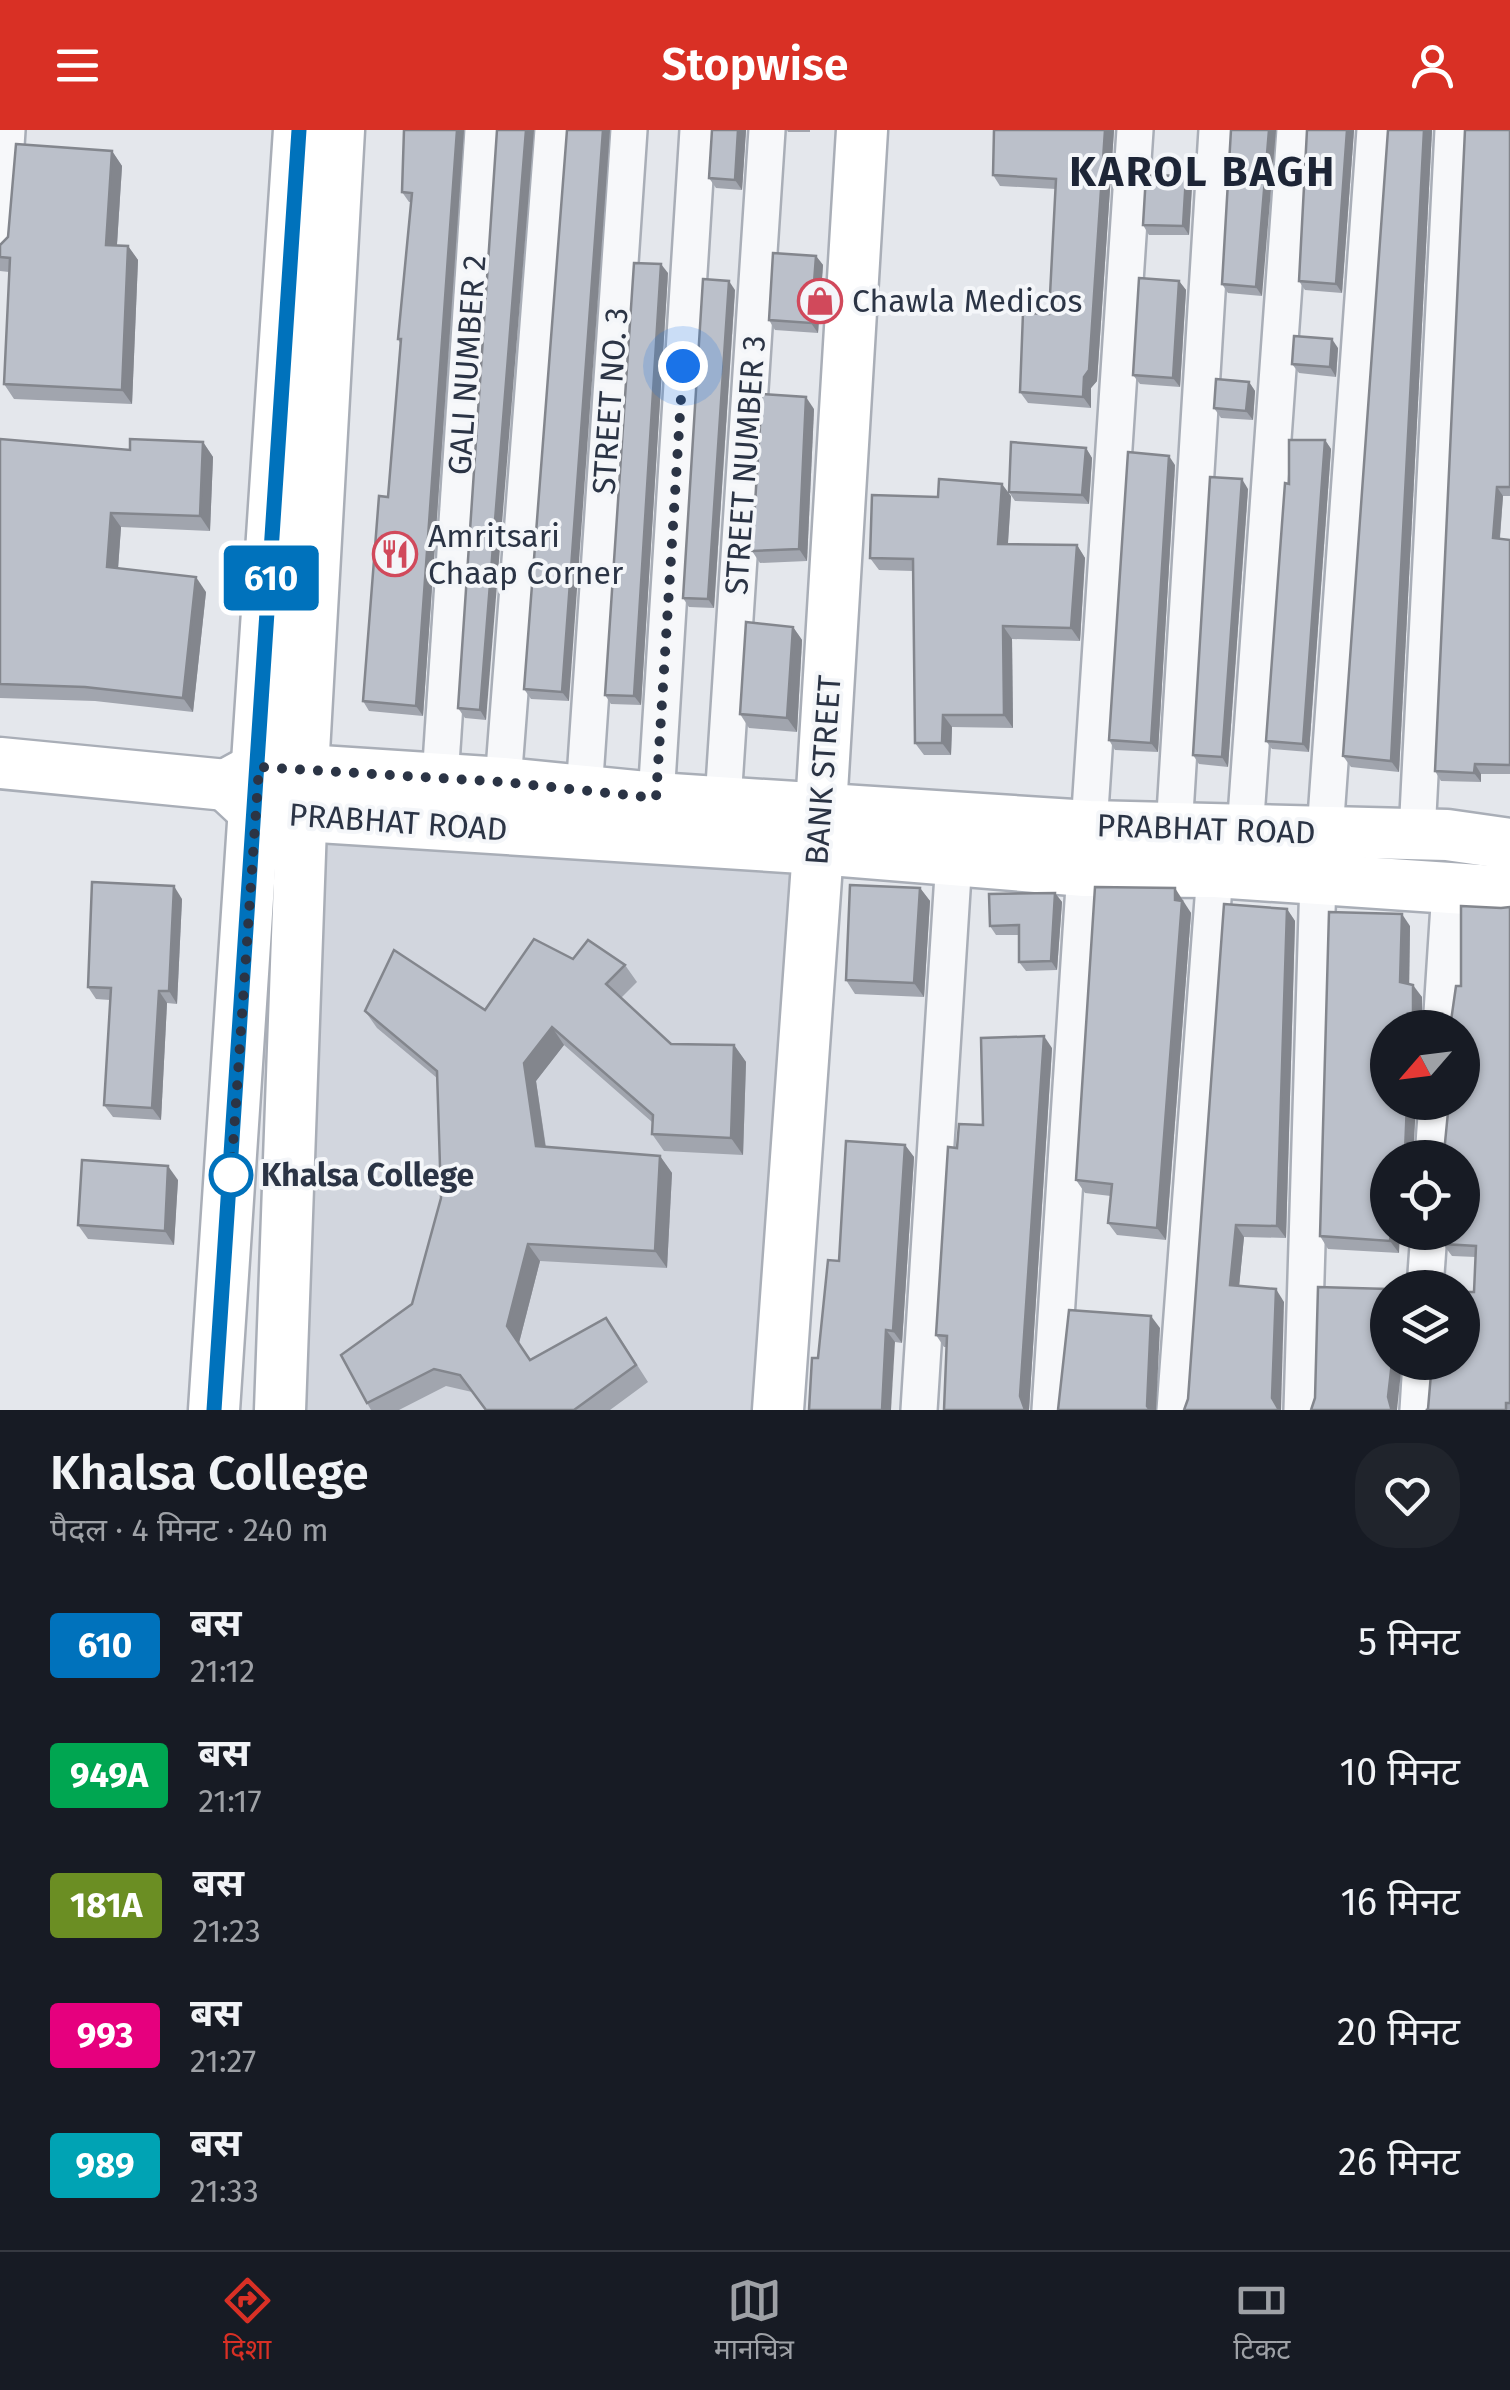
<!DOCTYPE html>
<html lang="hi">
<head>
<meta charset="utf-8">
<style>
  :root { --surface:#171b24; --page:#20242c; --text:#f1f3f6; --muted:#9ea1a6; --line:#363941; --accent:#d93025 }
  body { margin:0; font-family:"Fira Sans","Noto Sans Devanagari",sans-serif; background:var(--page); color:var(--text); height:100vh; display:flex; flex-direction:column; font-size:38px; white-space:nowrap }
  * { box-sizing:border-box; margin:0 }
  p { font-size:32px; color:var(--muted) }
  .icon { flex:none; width:55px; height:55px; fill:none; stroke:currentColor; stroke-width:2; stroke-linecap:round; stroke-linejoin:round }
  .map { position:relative; height:1280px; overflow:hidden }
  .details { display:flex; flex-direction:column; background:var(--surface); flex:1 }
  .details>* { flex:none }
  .badge { padding:0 20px; border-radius:8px; font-size:35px; line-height:65px }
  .needle { width:65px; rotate:242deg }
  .buttons { position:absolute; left:1370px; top:880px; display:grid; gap:20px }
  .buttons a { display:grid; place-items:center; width:110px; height:110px; border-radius:50%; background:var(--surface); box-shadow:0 2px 8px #0004; font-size:50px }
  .you { position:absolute; width:50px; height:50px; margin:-25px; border:8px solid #fff; border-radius:50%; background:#1a73e8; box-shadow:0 0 0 15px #1a73e833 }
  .map>.badge { position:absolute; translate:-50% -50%; box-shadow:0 0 0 5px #fff }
  .round { display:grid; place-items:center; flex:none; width:105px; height:105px; border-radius:40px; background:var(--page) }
  .summary { display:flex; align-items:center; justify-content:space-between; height:170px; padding:0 50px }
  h1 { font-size:48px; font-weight:600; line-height:75px }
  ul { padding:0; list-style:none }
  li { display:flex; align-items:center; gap:30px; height:130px; padding:0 50px }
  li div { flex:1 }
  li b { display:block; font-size:38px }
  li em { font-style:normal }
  li .badge { min-width:110px; font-weight:700; text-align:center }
  header { display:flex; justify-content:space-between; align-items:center; height:130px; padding:0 50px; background:var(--accent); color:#fff; font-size:45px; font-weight:600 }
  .dock { display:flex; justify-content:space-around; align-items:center; height:140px; border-top:2px solid var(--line); background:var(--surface); font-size:28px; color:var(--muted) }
  .dock a { display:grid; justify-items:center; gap:5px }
  .dock .on { color:var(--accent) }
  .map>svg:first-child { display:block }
  .built { fill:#d2d6de }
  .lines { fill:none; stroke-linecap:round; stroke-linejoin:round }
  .street-casing { stroke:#a9aeb7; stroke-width:40 }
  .secondary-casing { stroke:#a9aeb7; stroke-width:55 }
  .street { stroke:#f7f8fa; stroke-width:35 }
  .secondary { stroke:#fff; stroke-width:50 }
  .wall { fill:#a1a5ae }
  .shaded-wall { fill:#83868d }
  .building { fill:#bbc0ca; stroke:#83868d; stroke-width:2.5 }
  .line-casing { stroke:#fff; stroke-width:22 }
  .line { stroke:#0072bc; stroke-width:15 }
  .walk { stroke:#2b3445; stroke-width:10; stroke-dasharray:0 18 }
  .stop-dot { fill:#fff; stroke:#0072bc; stroke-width:5 }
  .labels { text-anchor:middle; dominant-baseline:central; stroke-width:8; stroke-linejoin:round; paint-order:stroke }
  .poi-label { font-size:32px; fill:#2b3445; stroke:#f4f6f9; text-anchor:start }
  .street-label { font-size:32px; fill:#2b3445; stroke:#f4f6f9 }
  .stop-label { font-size:32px; font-weight:bold; fill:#2b3445; stroke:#f4f6f9; text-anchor:start }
  .district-label { font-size:42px; font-weight:bold; letter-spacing:2.5px; fill:#1d2536; stroke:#f4f6f9 }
</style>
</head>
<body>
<header><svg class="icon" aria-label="menu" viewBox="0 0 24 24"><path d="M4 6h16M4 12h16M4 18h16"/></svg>Stopwise<svg class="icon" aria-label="person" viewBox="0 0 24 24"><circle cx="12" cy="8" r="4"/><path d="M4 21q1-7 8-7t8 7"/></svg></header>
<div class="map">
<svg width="1510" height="1280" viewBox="0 0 1510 1280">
  <rect width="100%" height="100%" fill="#e4e7ec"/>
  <path class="built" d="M307,655L806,688L763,1280H269Z"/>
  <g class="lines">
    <defs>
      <g id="street">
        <path d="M0,111L7,0"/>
        <path d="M440,649L483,0"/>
        <path d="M503,653L553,0"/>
        <path d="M584,663L629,0"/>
        <path d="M656,668L698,0"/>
        <path d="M723,671L767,0"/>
        <path d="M1089,696L1135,0"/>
        <path d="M1174,700L1217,0"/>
        <path d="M1417,704L1453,0"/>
        <path d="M1441,898L1450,760"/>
        <path d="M1433,1028L1437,972"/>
        <path d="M1425,1158L1429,1102"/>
        <path d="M919,1280L954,729"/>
        <path d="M1050,1280L1085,741"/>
        <path d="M1175,1280L1215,742L1245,701L1295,0"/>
        <path d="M1302,1280L1318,749L1325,702L1375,0"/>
        <path d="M1418,1280L1421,1232"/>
      </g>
      <g id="secondary">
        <path d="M0,633L226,655"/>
        <path d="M226,655L256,683L818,719L1085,741L1215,742L1510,762"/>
        <path d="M226,655L259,637L503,653L656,668L1089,696L1447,705L1510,714"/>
        <path d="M214,1280L299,0"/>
        <path d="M280,1280L303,640L339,0"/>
        <path d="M778,1280L821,678L862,0"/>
      </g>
    </defs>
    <use href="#street" class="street-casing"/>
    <use href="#secondary" class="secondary-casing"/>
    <use href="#street" class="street"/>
    <use href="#secondary" class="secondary"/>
  </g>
  <g class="wall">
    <path d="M464,0L423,586L369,581L363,571L388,367L400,213L398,209L411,72H409L402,62Z"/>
    <path d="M497,0L486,590L465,588L458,578Z"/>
    <path d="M567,0L569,571L531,569L524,559Z"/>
    <path d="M712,0H746L742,60L716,58L709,48Z"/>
    <path d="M787,0H810V2H788Z"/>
    <path d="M1114,0L1097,251L1091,258V278L1028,273L1020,262L1049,184L1056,59L1000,56L993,45Z"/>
    <path d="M1231,0L1262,166L1228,163L1222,154Z"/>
    <path d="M1307,0H1354L1342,163L1305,160L1299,151Z"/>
    <path d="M1388,0H1432L1399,642L1351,637L1343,626Z"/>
    <path d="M1510,0V366H1503L1500,409L1510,410V644H1481V652L1441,651L1435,641Z"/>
    <path d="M112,21L122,36L117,115L128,116L138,130L132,274L14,269L4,254L9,142L0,141V115Z"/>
    <path d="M1192,56L1189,105H1149L1143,95Z"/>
    <path d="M816,126L823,135L818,203L775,200L769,190Z"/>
    <path d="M668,143L641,575L611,574L605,565Z"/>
    <path d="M1179,151L1186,160L1180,257L1140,254L1133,245Z"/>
    <path d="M735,160L714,478L689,477L683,468Z"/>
    <path d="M1338,218L1336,247L1299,243L1292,234Z"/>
    <path d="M1249,252L1255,261L1253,290L1221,288L1214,278Z"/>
    <path d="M814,279L807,431L760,433L752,421Z"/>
    <path d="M0,309L130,320L203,312L213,327L210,401L121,397L118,439L206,462L193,582L95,571L0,568Z"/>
    <path d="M1325,310L1331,319L1309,622L1272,619L1266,611L1289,354Z"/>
    <path d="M1086,318L1092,328L1089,374L1015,371L1009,362Z"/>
    <path d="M1175,335L1158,622L1115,620L1109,610Z"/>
    <path d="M1248,359L1228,637L1199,634L1193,625Z"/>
    <path d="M1011,366L1008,414L1077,415L1085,428L1080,511L1012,509L1013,598L952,597L951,625H924L915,613L913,441L879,440L870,428L938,367Z"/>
    <path d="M793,497L802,510L797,602L749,598L740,584Z"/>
    <path d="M920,758L930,771L924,867L855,864L846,850Z"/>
    <path d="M1055,763L1062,772L1057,840L1026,841L1019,832V805H996L990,796Z"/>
    <path d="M182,769L177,874L167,873L161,990L113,987L104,975L110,870L96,869L88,857Z"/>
    <path d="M1184,771V774L1191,783L1166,1110L1117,1105L1108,1093L1111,1066L1085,1063L1076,1050Z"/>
    <path d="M1510,777V1280L1428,1279L1474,1162L1476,1127L1452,1126L1443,1114L1462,1028H1447L1444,1023L1461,856L1501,778Z"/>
    <path d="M1287,779L1295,791L1286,1108L1244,1107L1239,1156L1284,1172L1188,1269Z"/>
    <path d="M1410,796L1409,854L1422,867L1388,972H1416L1413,1028H1388L1399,1123L1328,1119L1320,1106Z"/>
    <path d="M573,829L625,835L637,852L621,868L671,914L734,915L746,932L743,1025L664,1021L652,1004V992L564,915L536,951L546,1017L660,1026L672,1043L667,1138L540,1131L519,1213L530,1230L618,1205L648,1252L610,1280H485L472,1262L446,1256L399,1280H371L367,1273L412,1174L441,1068L437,948L377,898L365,881L485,880Z"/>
    <path d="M1052,918L1029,1280H944L947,1217H944L936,1205L957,1018L983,995Z"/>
    <path d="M905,1015L914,1027L902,1213L895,1212L818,1228L839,1131Z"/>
    <path d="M178,1050L174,1115L88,1109L78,1095Z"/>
  </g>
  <g class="shaded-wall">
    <path d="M457,0H464L423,586L416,576Z"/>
    <path d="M526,0H534L486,590L480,580Z"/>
    <path d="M603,0H610L569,571L562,562Z"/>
    <path d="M738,0H746L742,60L735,50Z"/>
    <path d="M1105,0H1114L1097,251L1091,258V278L1083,267L1084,247Z"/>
    <path d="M1269,0H1276L1262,166L1256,157Z"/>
    <path d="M1347,0H1354L1342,163L1336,154Z"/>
    <path d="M1424,0H1432L1399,642L1391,631Z"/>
    <path d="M112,21L122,36L116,129L106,115Z"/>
    <path d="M1186,46L1192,56L1189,105L1183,96Z"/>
    <path d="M128,116L138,130L132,274L122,260Z"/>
    <path d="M816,126L823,135L818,203L811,193Z"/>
    <path d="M661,134L668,143L641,575L634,566Z"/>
    <path d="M729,151L735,160L714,478L708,469Z"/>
    <path d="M1179,151L1186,160L1180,257L1173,248Z"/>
    <path d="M1332,209L1338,218L1336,247L1330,237Z"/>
    <path d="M1249,252L1255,261L1253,290L1246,281Z"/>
    <path d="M806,267L814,279L807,431L799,419Z"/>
    <path d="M1325,310L1331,319L1309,622L1303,614Z"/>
    <path d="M203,312L213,327L210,401L200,386Z"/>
    <path d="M1086,318L1092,328L1089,374L1082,365Z"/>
    <path d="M1169,326L1175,335L1158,622L1151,613Z"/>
    <path d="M1242,349L1248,359L1228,637L1222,627Z"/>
    <path d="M1002,354L1011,366L1007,426L998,414Z"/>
    <path d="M1497,357L1503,366L1499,417L1493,408Z"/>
    <path d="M111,383L121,397L117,452L107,437Z"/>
    <path d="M1077,415L1085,428L1080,511L1071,498Z"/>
    <path d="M196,447L206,462L193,582L183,568Z"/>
    <path d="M1003,496L1012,509L1013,598L1004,585Z"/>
    <path d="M793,497L802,510L797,602L787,588Z"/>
    <path d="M943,585L952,597L951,625L942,613Z"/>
    <path d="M1475,634L1481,644V652L1474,643Z"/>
    <path d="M174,756L182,769L177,874L169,861Z"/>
    <path d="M920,758L930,771L924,867L914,853Z"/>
    <path d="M1175,758L1191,783L1166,1110L1157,1098Z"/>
    <path d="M1055,763L1062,772L1057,840L1051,831Z"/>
    <path d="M1287,779L1295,791L1286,1108L1277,1096Z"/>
    <path d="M1402,784L1410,796L1409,864L1400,852Z"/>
    <path d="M1413,855L1422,867V898H1415L1413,894Z"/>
    <path d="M159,861L167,873L161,990L152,978Z"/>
    <path d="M552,897L564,915L536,951L548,1034L536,1016L524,933Z"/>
    <path d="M1044,906L1052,918L1029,1280H1024L1020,1266Z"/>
    <path d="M734,915L746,932L743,1025L731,1008Z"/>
    <path d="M1407,972H1416L1413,1028H1409L1405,1022Z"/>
    <path d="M905,1015L914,1027L902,1213L893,1201Z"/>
    <path d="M660,1026L672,1043L667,1138L655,1121Z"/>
    <path d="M168,1036L178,1050L174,1115L165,1101Z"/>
    <path d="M1236,1095L1244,1107L1238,1167L1230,1155Z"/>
    <path d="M1391,1102H1400L1399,1123L1390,1111Z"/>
    <path d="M528,1114L540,1131L519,1213L507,1196Z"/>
    <path d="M1276,1159L1284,1172L1281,1280H1279L1272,1268Z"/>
    <path d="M1151,1186L1160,1198L1156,1280H1150L1147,1276Z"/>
    <path d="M886,1200L895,1212L891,1280H882Z"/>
    <path d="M1392,1232H1402L1397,1280H1392L1388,1267Z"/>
  </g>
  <g class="building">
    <path d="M404,0H457L416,576L363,571L379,366L388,367L401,209H398L412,63L402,62Z"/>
    <path d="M497,0H526L480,580L458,578Z"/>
    <path d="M567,0H603L562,562L524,559Z"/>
    <path d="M712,0H738L735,50L709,48Z"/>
    <path d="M994,0H1105L1089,240L1084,247L1083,267L1020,262L1023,183L1049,184L1056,49L993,45Z"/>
    <path d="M1231,0H1269L1256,157L1222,154Z"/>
    <path d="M1307,0H1347L1336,154L1299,151Z"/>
    <path d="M1388,0H1424L1391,631L1343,626Z"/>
    <path d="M1465,0H1510V357H1497L1493,408L1510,410V635L1475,634L1474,643L1435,641Z"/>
    <path d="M16,14L112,21L106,115L128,116L122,260L4,254L10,128L0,127V115L8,107Z"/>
    <path d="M1146,45L1186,46L1183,96L1143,95Z"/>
    <path d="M773,123L816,126L811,193L769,190Z"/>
    <path d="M634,133L661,134L634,566L605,565Z"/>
    <path d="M1139,148L1179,151L1173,248L1133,245Z"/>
    <path d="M703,149L729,151L708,469L683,468Z"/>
    <path d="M1294,206L1332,209L1330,237L1292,234Z"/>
    <path d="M1216,249L1249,252L1246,281L1214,278Z"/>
    <path d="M762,264L806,267L799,419L752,421Z"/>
    <path d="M0,309L130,320V309L203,312L200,386L111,383L107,437L196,447L183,568L85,557L0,554Z"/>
    <path d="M1289,310H1325L1303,614L1266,611L1285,353L1289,354Z"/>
    <path d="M1011,312L1086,318L1082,365L1009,362Z"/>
    <path d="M1128,322L1169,326L1151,613L1109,610Z"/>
    <path d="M1210,347L1242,349L1222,627L1193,625Z"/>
    <path d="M939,349L1002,354L998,414L1077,415L1071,498L1003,496L1004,585H943L942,613H915L913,429L870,428L872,365L938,367Z"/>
    <path d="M746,492L793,497L787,588L740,584Z"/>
    <path d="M92,752L174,756L169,861H159L152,978L104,975L111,858L88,857Z"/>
    <path d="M850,755L920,758L914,853L846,850Z"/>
    <path d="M1095,757L1175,758V770L1182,771L1157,1098L1108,1093L1112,1054L1076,1050Z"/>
    <path d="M1055,763L1051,831L1019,832V795L990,796L989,764Z"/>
    <path d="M1224,774L1287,779L1277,1096L1236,1095L1230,1155L1276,1159L1272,1268L1279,1280H1184L1188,1269Z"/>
    <path d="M1461,776L1501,778L1510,777V1273H1506V1280H1426L1428,1279L1432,1232H1462V1162H1474L1476,1116L1443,1114L1444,1102H1462V1028H1450L1451,1023H1444L1449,972H1462V898H1450L1456,856H1461Z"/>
    <path d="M1329,782L1402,784L1400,852L1413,855V894L1416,898H1388V972H1407L1405,1022H1396L1395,1028H1388V1102H1391L1390,1111L1320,1106Z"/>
    <path d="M534,809L573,829L588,810L625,835L606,854L671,914L734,915L731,1008L652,1004L653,985L552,897L524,933L536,1016L660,1026L655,1121L528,1114L507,1196L530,1230L606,1188L636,1235L574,1280H486L460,1245L434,1239L367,1273L341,1225L412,1174L441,1068L437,941L365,881L394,820L485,880Z"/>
    <path d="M1044,906L1020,1266L1025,1280H944L947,1206L936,1205L948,1017L957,1018L959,994L983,995L981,908Z"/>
    <path d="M846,1011L905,1015L893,1201L886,1200L882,1280H809L812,1228H818L828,1130L839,1131Z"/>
    <path d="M82,1030L168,1036L165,1101L78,1095Z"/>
    <path d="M1318,1157L1388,1159V1232H1392L1388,1267L1391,1278L1394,1280H1311L1315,1268Z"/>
    <path d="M1069,1180L1151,1186L1147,1276L1150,1280H1058Z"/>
  </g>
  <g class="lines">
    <defs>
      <path id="line" d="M214,1280L299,0"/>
    </defs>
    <use href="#line" class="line-casing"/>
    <use href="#line" class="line"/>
    <path class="walk" d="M231,1045L259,637L503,652L656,668L683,236"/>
  </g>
  <defs>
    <symbol id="shop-ring" viewBox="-11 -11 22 22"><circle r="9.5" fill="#f4f6f9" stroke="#d1495b" stroke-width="1.5"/><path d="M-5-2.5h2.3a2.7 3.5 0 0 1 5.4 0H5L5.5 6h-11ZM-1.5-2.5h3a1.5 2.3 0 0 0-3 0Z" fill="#d1495b"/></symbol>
    <symbol id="restaurant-ring" viewBox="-11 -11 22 22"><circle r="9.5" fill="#f4f6f9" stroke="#d1495b" stroke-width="1.5"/><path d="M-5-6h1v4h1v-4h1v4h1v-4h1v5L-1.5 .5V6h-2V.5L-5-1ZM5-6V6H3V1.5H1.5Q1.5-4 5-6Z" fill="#d1495b"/></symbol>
  </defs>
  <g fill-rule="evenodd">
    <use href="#shop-ring" x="795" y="146" width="50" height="50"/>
    <use href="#restaurant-ring" x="370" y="399" width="50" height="50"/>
  </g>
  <circle class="stop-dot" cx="231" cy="1045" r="20"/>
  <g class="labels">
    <g class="poi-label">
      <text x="852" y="171">Chawla Medicos</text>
      <text x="428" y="406">Amritsari<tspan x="428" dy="37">Chaap Corner</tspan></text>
    </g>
    <g class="street-label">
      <text transform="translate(467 235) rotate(-86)">GALI NUMBER 2</text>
      <text transform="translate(610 271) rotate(-86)">STREET NO. 3</text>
      <text transform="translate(745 335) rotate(-86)">STREET NUMBER 3</text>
      <text transform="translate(823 640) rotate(-86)">BANK STREET</text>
      <text transform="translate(398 692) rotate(4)">PRABHAT ROAD</text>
      <text transform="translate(1206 699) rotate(2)">PRABHAT ROAD</text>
    </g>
    <g class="stop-label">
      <text x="261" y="1045">Khalsa College</text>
    </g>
    <g class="district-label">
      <text x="1203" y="42">KAROL BAGH</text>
    </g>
  </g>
</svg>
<div class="buttons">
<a><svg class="needle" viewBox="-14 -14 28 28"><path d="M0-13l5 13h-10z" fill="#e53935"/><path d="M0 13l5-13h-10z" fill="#9ea1a6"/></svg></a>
<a><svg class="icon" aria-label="locate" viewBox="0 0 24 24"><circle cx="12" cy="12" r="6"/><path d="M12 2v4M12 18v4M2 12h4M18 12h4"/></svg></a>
<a><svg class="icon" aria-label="layers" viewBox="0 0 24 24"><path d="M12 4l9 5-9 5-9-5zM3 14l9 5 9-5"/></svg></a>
</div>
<div class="you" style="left:683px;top:236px"></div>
<b class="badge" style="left:271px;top:448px;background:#0072bc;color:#fff">610</b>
</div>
<section class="details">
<div class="summary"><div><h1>Khalsa College</h1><p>पैदल · 4 मिनट · 240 m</p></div><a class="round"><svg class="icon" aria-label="heart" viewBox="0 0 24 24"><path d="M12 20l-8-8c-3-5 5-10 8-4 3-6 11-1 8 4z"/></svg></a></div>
<ul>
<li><span class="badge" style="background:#0072bc;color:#fff">610</span><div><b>बस</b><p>21:12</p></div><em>5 मिनट</em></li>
<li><span class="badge" style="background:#00a651;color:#fff">949A</span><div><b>बस</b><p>21:17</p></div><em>10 मिनट</em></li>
<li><span class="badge" style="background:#6b8e23;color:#fff">181A</span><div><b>बस</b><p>21:23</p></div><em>16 मिनट</em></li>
<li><span class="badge" style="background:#e6007e;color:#fff">993</span><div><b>बस</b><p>21:27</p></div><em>20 मिनट</em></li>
<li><span class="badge" style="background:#00a3b4;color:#fff">989</span><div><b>बस</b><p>21:33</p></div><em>26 मिनट</em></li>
</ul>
</section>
<nav class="dock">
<a class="on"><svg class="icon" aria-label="directions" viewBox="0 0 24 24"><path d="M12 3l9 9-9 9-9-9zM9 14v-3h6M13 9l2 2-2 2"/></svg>दिशा</a>
<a><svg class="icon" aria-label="map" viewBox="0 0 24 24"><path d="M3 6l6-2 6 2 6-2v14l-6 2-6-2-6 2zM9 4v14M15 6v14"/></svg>मानचित्र</a>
<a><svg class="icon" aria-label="tickets" viewBox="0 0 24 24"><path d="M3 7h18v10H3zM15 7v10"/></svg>टिकट</a>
</nav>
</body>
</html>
